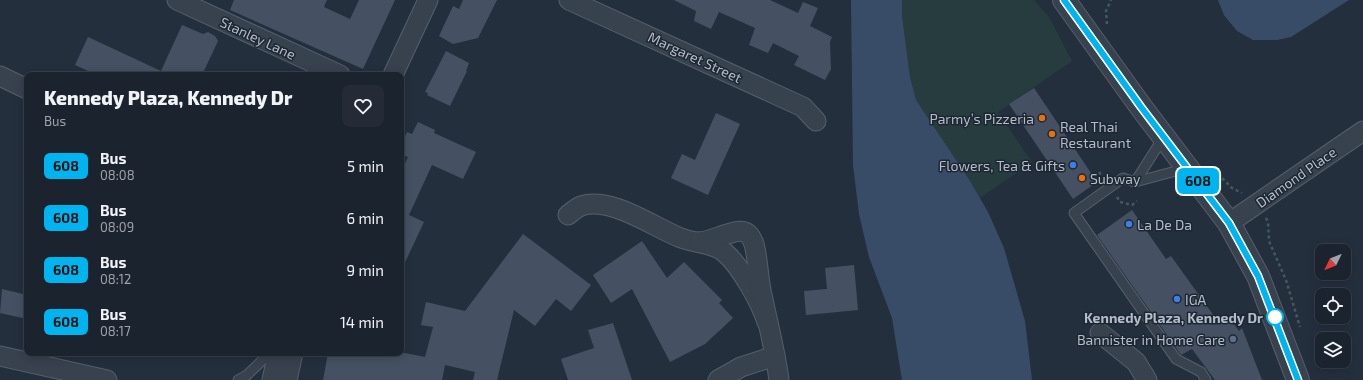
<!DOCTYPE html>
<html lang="en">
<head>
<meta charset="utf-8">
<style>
  :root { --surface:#1b232e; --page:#242b36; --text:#f1f3f6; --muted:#a0a4aa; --line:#39404a }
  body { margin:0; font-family:"Exo 2",sans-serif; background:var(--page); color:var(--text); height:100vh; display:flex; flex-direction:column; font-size:15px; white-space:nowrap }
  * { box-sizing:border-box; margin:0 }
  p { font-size:13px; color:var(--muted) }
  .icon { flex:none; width:22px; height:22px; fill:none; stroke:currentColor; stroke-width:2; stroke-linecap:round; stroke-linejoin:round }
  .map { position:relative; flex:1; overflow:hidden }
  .drawer { position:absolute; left:24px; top:72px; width:380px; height:284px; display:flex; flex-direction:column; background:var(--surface); border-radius:8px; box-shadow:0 2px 10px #0003,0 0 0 1px var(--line) }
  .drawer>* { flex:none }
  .badge { padding:0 8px; border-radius:6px; font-size:14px; line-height:26px }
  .needle { width:26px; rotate:227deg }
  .buttons { position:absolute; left:1315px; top:244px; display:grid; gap:8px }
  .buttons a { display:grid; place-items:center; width:36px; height:36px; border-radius:8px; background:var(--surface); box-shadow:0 2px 10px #0003,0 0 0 1px var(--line); font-size:20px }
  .map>.badge { position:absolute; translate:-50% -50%; box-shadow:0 0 0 2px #fff }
  .round { display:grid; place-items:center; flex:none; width:42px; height:42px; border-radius:8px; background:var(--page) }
  .head { display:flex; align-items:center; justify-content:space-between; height:68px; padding:0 20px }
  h1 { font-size:19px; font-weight:800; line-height:30px }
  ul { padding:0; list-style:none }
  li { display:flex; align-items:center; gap:12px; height:52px; padding:0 20px }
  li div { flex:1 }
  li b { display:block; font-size:15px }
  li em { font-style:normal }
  li .badge { min-width:44px; font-weight:700; text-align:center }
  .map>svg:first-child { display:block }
  .green { fill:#263c3f }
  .water { fill:#394c67 }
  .building { fill:#455162 }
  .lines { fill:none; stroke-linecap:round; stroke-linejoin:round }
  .service-casing { stroke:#565f6c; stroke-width:11 }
  .minor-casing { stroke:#565f6c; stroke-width:21 }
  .tertiary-casing { stroke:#565f6c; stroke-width:24 }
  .path { stroke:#44595c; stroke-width:2.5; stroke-dasharray:3 3; stroke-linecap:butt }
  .service { stroke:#38414e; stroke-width:9 }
  .minor { stroke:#38414e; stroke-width:19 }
  .tertiary { stroke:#38414e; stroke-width:22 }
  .line-casing { stroke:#fff; stroke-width:9 }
  .line { stroke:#00b5ef; stroke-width:6 }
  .food-dot { fill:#e8710a; stroke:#1d2633; stroke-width:1.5 }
  .shop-dot { fill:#3f7fe0; stroke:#1d2633; stroke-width:1.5 }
  .stop-dot { fill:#fff; stroke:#00b5ef; stroke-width:2 }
  .service-dot { fill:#5c6f8a; stroke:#1d2633; stroke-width:1.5 }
  .labels { text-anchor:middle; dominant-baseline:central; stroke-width:3; stroke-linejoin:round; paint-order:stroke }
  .street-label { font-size:14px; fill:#b4bcc9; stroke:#1d2633 }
  .poi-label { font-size:14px; fill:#b4bcc9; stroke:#1d2633; text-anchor:start }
  .stop-label { font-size:14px; font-weight:bold; fill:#b4bcc9; stroke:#1d2633; text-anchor:end }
</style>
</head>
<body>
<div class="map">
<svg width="1363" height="380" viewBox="0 0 1363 380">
  <rect width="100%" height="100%" fill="#242f3e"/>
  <path class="green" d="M902,0H1034L1049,17L1072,61L998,112L1032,162L980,198L916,100L910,77L902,16Z"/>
  <g class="water">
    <path d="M851,0H902V16L910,77L916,100L970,181L988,212L1004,248L1025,321L1032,380H902L892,318L869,257L859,214L853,165Z"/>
    <path d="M1218,0H1349L1291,37L1277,40H1253L1237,31L1224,15Z"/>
  </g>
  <g class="building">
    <path d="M234,0H327L324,7L350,19L359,0H395L363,69L230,10Z"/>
    <path d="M463,0H497L478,38L453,44L439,36L453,6L459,9Z"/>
    <path d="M674,0H770L798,13L803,2L818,8L810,26L832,37L830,42L831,69L825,80L794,65L799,56L773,43L768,53L749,45L755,28L719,12L711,29L694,21L696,11Z"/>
    <path d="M182,25L203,34L208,32L215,36L218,41L202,75H97L75,65L88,37L161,71Z"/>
    <path d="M446,51L469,63L466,71H467L450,106L427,95L428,93L425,92Z"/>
    <path d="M1034,88L1097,182L1073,199L1009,104Z"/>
    <path d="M716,113L740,124L708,195L671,178L682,154L695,160Z"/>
    <path d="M418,122L435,130L434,133L476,152L463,179L432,165L409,215L424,222L401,271V172L408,157L401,154V145L407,132L412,134Z"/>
    <path d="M1132,210L1166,259L1171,256L1219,323L1228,316L1239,331L1242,328L1262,380H1215L1192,349L1181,355L1097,235Z"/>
    <path d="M523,234L591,285L571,311L556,299L535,326L514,310L497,380H473L475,372L445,365L442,380H323L328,353H405L425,357L433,327L421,325L426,302L465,311Z"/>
    <path d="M642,241L667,278L684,262L722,300L719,303L733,318L705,344L670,362L632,289L611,303L593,275Z"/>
    <path d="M854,265L858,310L806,315L804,291L827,289L825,268Z"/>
    <path d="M2,289L27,295V319L0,313Z"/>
    <path d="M613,323L632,380H568L561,359L594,348L588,330Z"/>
  </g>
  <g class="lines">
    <defs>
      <g id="service">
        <path d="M1187,168L1135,182L1123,178L1074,213L1176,359L1201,372L1206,380"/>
        <path d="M1135,182L1163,138"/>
        <path d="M238,380L247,375L270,353"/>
      </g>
      <g id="minor">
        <path d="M177,0L340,75"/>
        <path d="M569,0L803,107L816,121"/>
        <path d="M393,75L428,0"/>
        <path d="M0,76L27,89"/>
        <path d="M568,215C572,212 576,208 581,206C611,196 653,227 681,238C694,243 713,243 724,252C740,265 761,303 767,322"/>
        <path d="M1229,223L1363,131"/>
        <path d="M698,242C712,242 734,228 745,232C750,234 752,239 754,244C758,259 758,275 761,290C767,320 775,349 779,380"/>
        <path d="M1100,333L1136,362L1147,380"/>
        <path d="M0,356L107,380"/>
        <path d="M272,380L278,353"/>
        <path d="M287,380L293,353"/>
        <path d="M718,380L741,367L775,356"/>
      </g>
      <path id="tertiary" d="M1064,0L1141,107L1229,223L1258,276L1298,380"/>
    </defs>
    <use href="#service" class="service-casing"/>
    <use href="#minor" class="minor-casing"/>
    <use href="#tertiary" class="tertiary-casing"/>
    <g class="path">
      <path d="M1107,24L1106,11L1111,0"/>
      <path d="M1099,172L1102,177"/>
      <path d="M1218,174L1232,188L1242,193"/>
      <path d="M1117,197L1120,202L1132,205L1137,201"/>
      <path d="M1266,218L1268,222L1269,241L1286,280L1300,327"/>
    </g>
    <use href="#service" class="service"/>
    <use href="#minor" class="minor"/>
    <use href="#tertiary" class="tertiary"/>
  </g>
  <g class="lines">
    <defs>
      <path id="line" d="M1064,0L1141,107L1229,223L1258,276L1298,380"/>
    </defs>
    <use href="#line" class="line-casing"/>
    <use href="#line" class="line"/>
  </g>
  <g class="food-dot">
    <circle cx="1042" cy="118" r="4"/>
    <circle cx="1052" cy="134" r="4"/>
    <circle cx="1082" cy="178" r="4"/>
  </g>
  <g class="shop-dot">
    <circle cx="1073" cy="165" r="4"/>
    <circle cx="1129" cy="224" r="4"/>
    <circle cx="1177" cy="299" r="4"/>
  </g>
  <circle class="stop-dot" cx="1275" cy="317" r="8"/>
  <circle class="service-dot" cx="1233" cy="339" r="4"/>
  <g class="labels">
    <g class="street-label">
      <text transform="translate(258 38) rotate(25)">Stanley Lane</text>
      <text transform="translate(695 57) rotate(25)">Margaret Street</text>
      <text transform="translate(1296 177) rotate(-35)">Diamond Place</text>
    </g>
    <g class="poi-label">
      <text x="1034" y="118" text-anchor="end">Parmy’s Pizzeria</text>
      <text x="1060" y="126">Real Thai<tspan x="1060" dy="16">Restaurant</tspan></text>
      <text x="1065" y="165" text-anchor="end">Flowers, Tea &amp; Gifts</text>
      <text x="1090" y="178">Subway</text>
      <text x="1137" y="224">La De Da</text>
      <text x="1185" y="299">IGA</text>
      <text x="1225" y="339" text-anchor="end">Bannister in Home Care</text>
    </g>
    <g class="stop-label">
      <text x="1263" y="317">Kennedy Plaza, Kennedy Dr</text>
    </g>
  </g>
</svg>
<div class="buttons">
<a><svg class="needle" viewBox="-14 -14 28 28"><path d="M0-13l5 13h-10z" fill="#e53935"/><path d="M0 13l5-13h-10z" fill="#a0a4aa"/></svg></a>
<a><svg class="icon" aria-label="locate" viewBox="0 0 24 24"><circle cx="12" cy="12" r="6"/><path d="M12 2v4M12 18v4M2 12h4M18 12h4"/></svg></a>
<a><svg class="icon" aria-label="layers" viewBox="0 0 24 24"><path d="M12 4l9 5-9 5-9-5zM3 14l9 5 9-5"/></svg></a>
</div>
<b class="badge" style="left:1198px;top:181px;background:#00b5ef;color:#111">608</b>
<section class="drawer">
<div class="head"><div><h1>Kennedy Plaza, Kennedy Dr</h1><p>Bus</p></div><a class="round"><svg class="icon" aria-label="heart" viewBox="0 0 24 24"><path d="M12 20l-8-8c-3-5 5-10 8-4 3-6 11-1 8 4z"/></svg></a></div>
<ul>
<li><span class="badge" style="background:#00b5ef;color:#111">608</span><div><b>Bus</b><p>08:08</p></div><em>5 min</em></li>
<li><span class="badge" style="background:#00b5ef;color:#111">608</span><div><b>Bus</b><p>08:09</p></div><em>6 min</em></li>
<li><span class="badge" style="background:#00b5ef;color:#111">608</span><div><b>Bus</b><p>08:12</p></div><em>9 min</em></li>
<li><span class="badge" style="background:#00b5ef;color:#111">608</span><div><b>Bus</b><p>08:17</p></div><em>14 min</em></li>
</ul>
</section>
</div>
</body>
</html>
